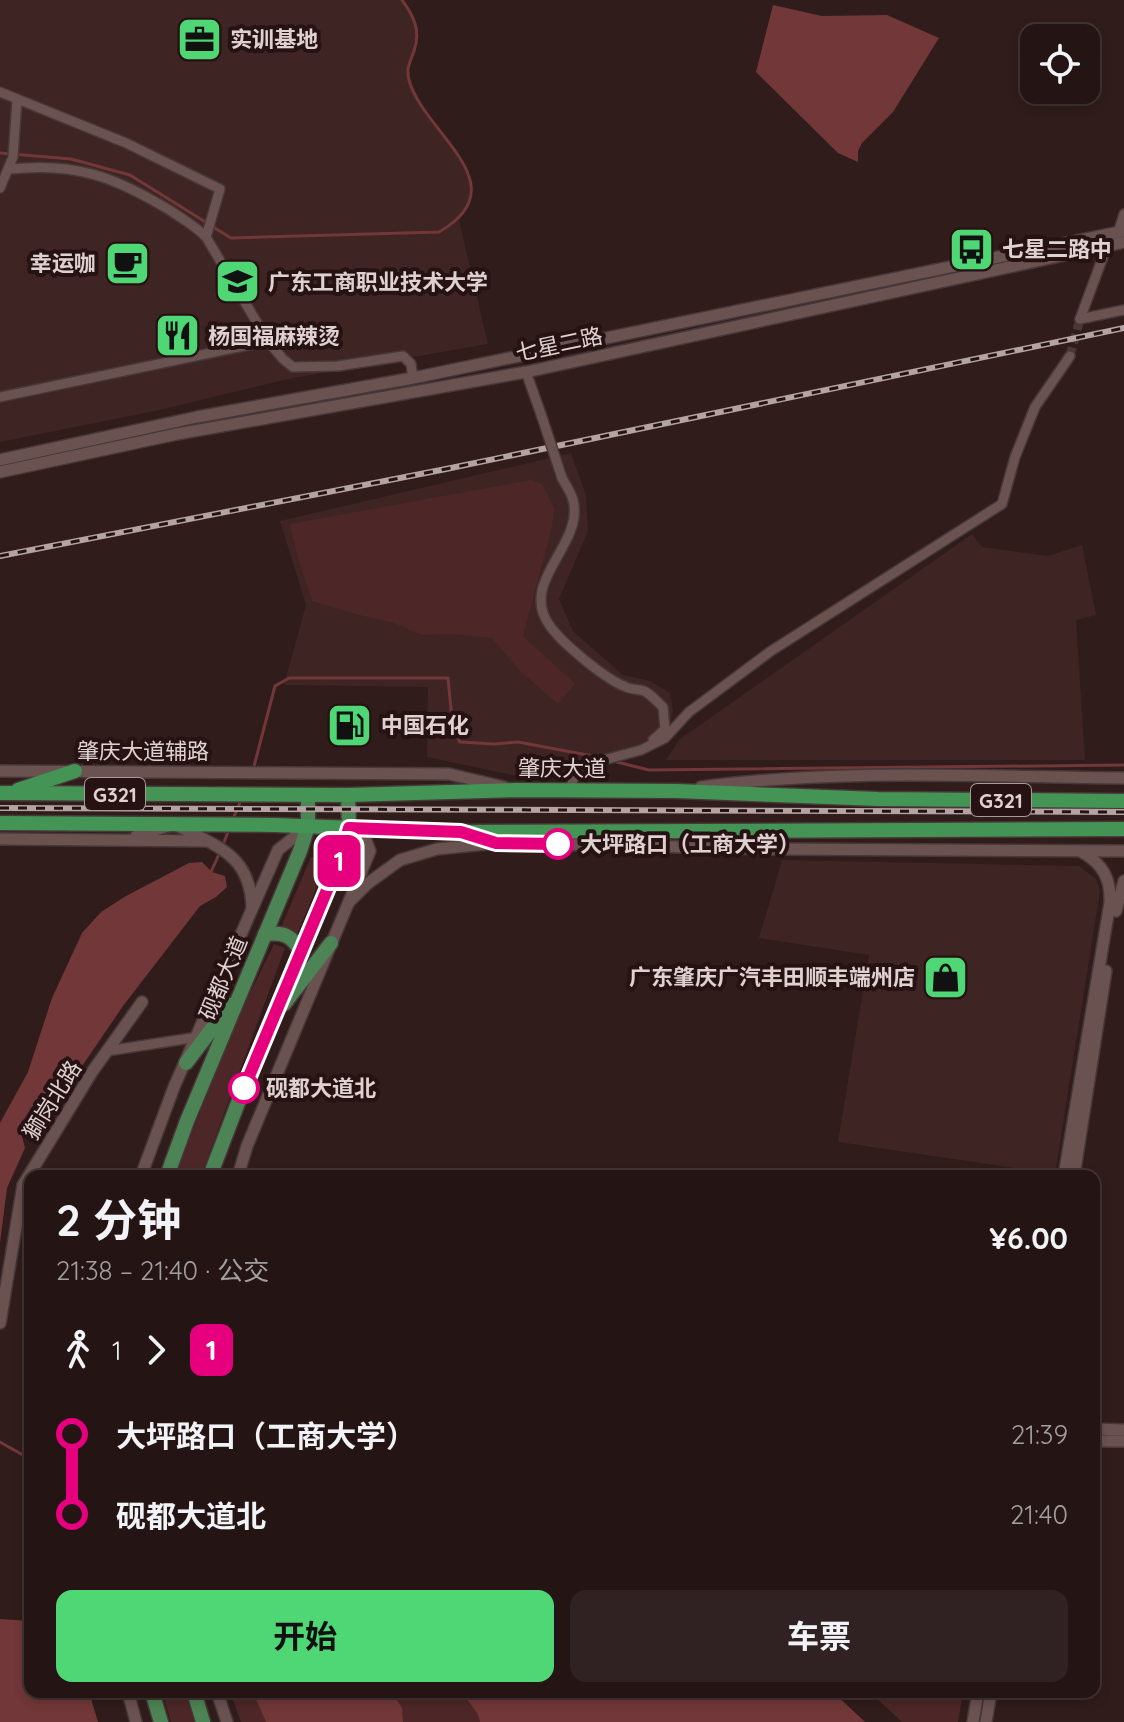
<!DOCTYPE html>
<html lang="zh">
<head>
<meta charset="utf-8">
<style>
  :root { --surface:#241514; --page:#302222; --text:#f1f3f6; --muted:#a39fa0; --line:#413434; --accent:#4fd675 }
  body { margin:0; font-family:Quicksand,"Noto Sans SC",sans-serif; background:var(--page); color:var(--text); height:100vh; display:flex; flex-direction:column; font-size:30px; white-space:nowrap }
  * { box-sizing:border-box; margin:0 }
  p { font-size:26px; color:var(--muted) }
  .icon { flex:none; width:44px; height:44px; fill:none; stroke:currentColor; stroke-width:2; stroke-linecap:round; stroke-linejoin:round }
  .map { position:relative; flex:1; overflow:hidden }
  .side { position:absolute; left:24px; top:1170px; width:1076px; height:528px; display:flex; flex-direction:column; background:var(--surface); border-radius:16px; box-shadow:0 4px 12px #0003,0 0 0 2px var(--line) }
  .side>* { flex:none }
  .badge { padding:0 16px; border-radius:12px; font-size:28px; line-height:52px }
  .tools { position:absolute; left:1020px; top:24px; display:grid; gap:16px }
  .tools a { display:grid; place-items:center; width:80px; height:80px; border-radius:16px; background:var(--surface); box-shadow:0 4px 12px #0003,0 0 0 2px var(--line); font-size:40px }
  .map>.badge { position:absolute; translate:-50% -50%; box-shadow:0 0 0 4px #fff }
  .legs { display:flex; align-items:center; gap:12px; height:88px; padding:0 32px; font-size:26px }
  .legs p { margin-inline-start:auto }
  .summary { display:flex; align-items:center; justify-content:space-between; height:136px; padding:0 32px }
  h1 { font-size:44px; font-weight:700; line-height:60px }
  .action { display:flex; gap:16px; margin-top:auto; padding:16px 32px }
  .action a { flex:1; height:92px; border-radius:16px; background:var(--accent); color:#111; font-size:32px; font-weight:700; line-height:92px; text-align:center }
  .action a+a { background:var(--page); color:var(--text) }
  ul { padding:0 32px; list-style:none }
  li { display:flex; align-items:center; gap:28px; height:80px; font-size:30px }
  li i { display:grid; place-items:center; width:12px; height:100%; margin:0 10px; background:currentColor }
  li i::after { content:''; width:20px; height:20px; margin:-10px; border:6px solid; border-radius:50%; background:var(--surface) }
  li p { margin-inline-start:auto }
  li:first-child i { background:linear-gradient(#0000 50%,currentColor 0) }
  li:last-child i { background:linear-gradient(currentColor 50%,#0000 0) }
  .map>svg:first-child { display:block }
  .built { fill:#3e2423 }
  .green { fill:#4d2727 }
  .water { fill:#723738 }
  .pier { fill:#301c1b }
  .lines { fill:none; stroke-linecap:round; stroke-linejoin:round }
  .stream { stroke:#723738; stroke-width:3 }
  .minor-tunnel { stroke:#4a3736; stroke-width:9; stroke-dasharray:9 4.5; stroke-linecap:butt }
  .minor-casing { stroke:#473737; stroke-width:12 }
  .tertiary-casing { stroke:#473737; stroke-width:14 }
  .primary-casing { stroke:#473737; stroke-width:17 }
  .trunk-casing { stroke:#473737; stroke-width:17 }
  .minor { stroke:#6a5251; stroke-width:9 }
  .tertiary { stroke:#6a5251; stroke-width:11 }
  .primary { stroke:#4d8455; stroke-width:14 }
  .trunk { stroke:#449456; stroke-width:14 }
  .rail-casing { stroke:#b3a3a2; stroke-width:6 }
  .rail { stroke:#261212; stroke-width:3; stroke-dasharray:9; stroke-linecap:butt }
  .minor-bridge-casing { stroke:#473737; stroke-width:12; stroke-linecap:butt }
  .minor-bridge { stroke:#6a5251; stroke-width:9 }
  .line-1-casing { stroke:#fff; stroke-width:18 }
  .line-1 { stroke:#e6007e; stroke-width:12 }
  .stop-1-dot { fill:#fff; stroke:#e6007e; stroke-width:4 }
  .labels { text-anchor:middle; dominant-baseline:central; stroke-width:8; stroke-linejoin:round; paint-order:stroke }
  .shield { fill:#261212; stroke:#a89898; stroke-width:2 }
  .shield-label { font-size:20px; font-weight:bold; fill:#e0d1d1 }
  .poi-label { font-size:22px; font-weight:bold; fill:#e0d1d1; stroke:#261212; text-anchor:start }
  .street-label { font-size:22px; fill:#e0d1d1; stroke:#261212 }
  .stop-label { font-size:22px; font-weight:bold; fill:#e0d1d1; stroke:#261212; text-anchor:start }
</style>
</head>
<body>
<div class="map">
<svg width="1124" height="1722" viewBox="0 0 1124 1722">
  <rect width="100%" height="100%" fill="#301c1b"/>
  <g class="built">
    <path d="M0,0H402L414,16L417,32L414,51L407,67L410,83L425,114L457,150L466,168L472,188L469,202L459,220L488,344L288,379L160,410L0,442Z"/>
    <path d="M571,453L586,495L588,531L559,599L573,631L623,675L650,681L670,693L673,711L670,725L644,747L566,775L517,776L427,757L428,687L284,685L306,605L280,521Z"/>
    <path d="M972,534L982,547L1048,556L1082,545L1096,615L1076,620L1085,760H666L680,739Z"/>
    <path d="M782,860L1079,866L1096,879L1100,891L1055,1174L838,1142L869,955L759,938Z"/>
  </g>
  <g class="green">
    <path d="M531,480L542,484L554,508L552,527L523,636L575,684L558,704L519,670L492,638L450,634L422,635L391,622L359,615L312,601L296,552L290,524Z"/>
    <path d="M311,857H329L297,935L280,930Z"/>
    <path d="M274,944L285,948L201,1176H175L231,1032Z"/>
    <path d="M162,1692H186L194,1722H171Z"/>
    <path d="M230,1692H963L958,1722H241Z"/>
  </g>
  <g class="water">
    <path d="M773,5L822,16L887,15L939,38L893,112L862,143L858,151V162L838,153L756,72Z"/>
    <path d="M202,862L212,872L225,876L227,887L216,897L200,906L123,1006L42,1125H32L21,1132L25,1148L7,1188L0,1243V1123L28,1072L52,998L82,933L101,912L126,896L189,863Z"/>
    <path d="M0,1619L30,1621V1692H89L98,1722H0Z"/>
    <path d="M253,1692H392L402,1708L403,1722H266Z"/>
    <path d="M465,1692H865L898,1722H480C479,1709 466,1704 465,1692Z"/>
  </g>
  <path class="pier" d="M833,1692H870L902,1722H865Z"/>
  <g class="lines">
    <g class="stream">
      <path d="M0,153L71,159L130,175L207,223"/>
      <path d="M213,227L231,238L439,232C521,185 423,133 409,80C406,67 410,63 414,51C421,31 414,16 402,0"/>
      <path d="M613,761L649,770L1124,765"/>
      <path d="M253,770L275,686L289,678H448L453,729L460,742L494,744L518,742L598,757"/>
      <path d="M233,819L241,800"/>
      <path d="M223,845L229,829"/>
      <path d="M210,874L220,852"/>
      <path d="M0,1442L30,1459"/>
    </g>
    <path class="minor-tunnel" d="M1070,356L1080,319"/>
    <defs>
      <g id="minor">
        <path d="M0,92L126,143L220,189L206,237"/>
        <path d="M10,169C76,162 115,177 171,211C184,220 195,226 206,237L268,341L283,359L293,367L338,366L403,356L411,364L413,378"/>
        <path d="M0,188L13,157L17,100"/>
        <path d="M1118,233L1124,214"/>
        <path d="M1080,319L1107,246"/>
        <path d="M1080,319L1124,310"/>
        <path d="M526,372L542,417"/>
        <path d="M0,397L268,341"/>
        <path d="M562,478C565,484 571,492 573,500C585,545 517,582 550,626C563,644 605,679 626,687C632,690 639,689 644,691C651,694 657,702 663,707L665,729L653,740"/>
        <path d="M570,790L577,767L641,750L665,738L689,712L771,651L1002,504L1015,457L1035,407L1070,356"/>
        <path d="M107,1051L198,1037"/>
      </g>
      <g id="tertiary">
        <path d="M0,460L197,417L413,378L1124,231"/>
        <path d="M0,472L177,434L526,372L1124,242"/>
        <path d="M0,771L449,774L504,787"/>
        <path d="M701,787C840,768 984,777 1124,778"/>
        <path d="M136,836L174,824C215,846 250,853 252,907"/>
        <path d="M0,839L206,841"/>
        <path d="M349,902L367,884L400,860L437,849L496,843L776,849L1124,851"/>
        <path d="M1116,911L1124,881"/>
        <path d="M141,1176L174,1087L278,850L308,826"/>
        <path d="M238,1176L247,1146L370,851L365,838L350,828"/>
        <path d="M1064,1176L1110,903C1111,879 1103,864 1082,852"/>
        <path d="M1074,1176L1106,971"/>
        <path d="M0,1323L23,1185L92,1072L142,1002"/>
        <path d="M1094,1429L1124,1430"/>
        <path d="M1094,1441H1124"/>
        <path d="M128,1692L136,1722"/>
        <path d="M217,1692L227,1722"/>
        <path d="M973,1722L978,1692"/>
        <path d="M986,1722L991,1692"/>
      </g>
      <g id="primary">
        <path d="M265,934C283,932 291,935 300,950"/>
        <path d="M284,1004L331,943"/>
        <path d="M186,1063L230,1005"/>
        <path d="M167,1176L187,1121L300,851L308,826V795"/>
        <path d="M210,1176L241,1095L343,851L349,828L348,795"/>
        <path d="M152,1692L161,1722"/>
        <path d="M194,1692L203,1722"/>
      </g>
      <g id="trunk">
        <path d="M18,790L75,771"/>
        <path d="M0,793L348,795L516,790L677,791L878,799L1124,801"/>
        <path d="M0,823L275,825L461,832L1124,829"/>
      </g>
    </defs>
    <use href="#minor" class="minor-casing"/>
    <use href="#tertiary" class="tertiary-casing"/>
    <use href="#primary" class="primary-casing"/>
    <use href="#trunk" class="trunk-casing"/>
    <use href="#minor" class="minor"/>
    <use href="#tertiary" class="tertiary"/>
    <use href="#primary" class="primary"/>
    <use href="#trunk" class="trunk"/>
    <defs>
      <g id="rail">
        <path d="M0,556L446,469L1124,328"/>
        <path d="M0,808L1124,812"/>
      </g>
    </defs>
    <use href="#rail" class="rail-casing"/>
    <use href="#rail" class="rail"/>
    <defs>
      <path id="minor-bridge" d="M542,417L562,478"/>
    </defs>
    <use href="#minor-bridge" class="minor-bridge-casing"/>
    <use href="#minor-bridge" class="minor-bridge"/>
  </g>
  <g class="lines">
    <defs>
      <path id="line-1" d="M244,1088L340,859L349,828L461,832L496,843L558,844"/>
    </defs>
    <use href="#line-1" class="line-1-casing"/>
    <use href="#line-1" class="line-1"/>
  </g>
  <defs>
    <symbol id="office-square" viewBox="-11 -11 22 22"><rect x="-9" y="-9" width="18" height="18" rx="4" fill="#4fd675" stroke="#261212"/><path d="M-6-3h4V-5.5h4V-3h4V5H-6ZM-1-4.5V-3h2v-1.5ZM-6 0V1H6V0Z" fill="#111"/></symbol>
    <symbol id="bus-square" viewBox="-11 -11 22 22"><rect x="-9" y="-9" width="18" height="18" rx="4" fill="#4fd675" stroke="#261212"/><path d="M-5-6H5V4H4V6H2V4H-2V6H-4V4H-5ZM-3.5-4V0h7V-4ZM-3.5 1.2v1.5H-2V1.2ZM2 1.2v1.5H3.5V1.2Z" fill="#111"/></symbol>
    <symbol id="cafe-square" viewBox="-11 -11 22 22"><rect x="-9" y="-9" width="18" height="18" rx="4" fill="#4fd675" stroke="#261212"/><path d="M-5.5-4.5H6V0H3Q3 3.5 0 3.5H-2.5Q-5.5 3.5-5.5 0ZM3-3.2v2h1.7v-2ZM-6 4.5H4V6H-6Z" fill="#111"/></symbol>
    <symbol id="university-square" viewBox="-11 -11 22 22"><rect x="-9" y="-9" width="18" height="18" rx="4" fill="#4fd675" stroke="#261212"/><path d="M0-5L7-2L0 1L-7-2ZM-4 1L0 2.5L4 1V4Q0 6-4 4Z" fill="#111"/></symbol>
    <symbol id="restaurant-square" viewBox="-11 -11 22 22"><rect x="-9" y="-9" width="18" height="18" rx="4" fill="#4fd675" stroke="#261212"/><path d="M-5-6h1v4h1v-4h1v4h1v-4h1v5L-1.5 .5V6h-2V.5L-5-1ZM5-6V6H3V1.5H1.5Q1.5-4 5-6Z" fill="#111"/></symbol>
    <symbol id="fuel-square" viewBox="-11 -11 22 22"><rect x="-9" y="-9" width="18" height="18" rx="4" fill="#4fd675" stroke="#261212"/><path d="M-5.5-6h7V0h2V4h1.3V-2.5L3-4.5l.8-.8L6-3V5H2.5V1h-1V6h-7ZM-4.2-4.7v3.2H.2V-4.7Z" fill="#111"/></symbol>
    <symbol id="shop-square" viewBox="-11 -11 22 22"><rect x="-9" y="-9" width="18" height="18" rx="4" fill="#4fd675" stroke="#261212"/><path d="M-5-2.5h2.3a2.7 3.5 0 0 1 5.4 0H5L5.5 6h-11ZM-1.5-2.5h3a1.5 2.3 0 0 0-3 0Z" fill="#111"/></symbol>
  </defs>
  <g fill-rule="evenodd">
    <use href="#office-square" x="174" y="14" width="51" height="51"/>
    <use href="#bus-square" x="946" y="224" width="51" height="51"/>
    <use href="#cafe-square" x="102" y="238" width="51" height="51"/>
    <use href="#university-square" x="212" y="256" width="51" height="51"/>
    <use href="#restaurant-square" x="152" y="310" width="51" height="51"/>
    <use href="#fuel-square" x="324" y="700" width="51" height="51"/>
    <use href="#shop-square" x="920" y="952" width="51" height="51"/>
  </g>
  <g class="stop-1-dot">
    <circle cx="558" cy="844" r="14"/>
    <circle cx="244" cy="1088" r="14"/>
  </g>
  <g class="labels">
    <g class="shield">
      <rect x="85" y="778" width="60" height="32" rx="6"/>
      <rect x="971" y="784" width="60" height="32" rx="6"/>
    </g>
    <g class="shield-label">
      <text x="115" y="794">G321</text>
      <text x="1001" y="800">G321</text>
    </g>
    <g class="poi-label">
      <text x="230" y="39">实训基地</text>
      <text x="1002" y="249">七星二路中</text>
      <text x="96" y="263" text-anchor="end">幸运咖</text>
      <text x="268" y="282">广东工商职业技术大学</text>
      <text x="208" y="336">杨国福麻辣烫</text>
      <text x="381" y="725">中国石化</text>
      <text x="915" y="977" text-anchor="end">广东肇庆广汽丰田顺丰端州店</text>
    </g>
    <g class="street-label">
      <text transform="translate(559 344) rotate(-12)">七星二路</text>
      <text x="143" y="751">肇庆大道辅路</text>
      <text x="562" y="768">肇庆大道</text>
      <text transform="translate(223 978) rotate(-67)">砚都大道</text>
      <text transform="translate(52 1100) rotate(-58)">獅岗北路</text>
    </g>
    <g class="stop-label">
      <text x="580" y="844">大坪路口（工商大学）</text>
      <text x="266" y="1088">砚都大道北</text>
    </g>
  </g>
</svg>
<div class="tools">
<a><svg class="icon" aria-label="locate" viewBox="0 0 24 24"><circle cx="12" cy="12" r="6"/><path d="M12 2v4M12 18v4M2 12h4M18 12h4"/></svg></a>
</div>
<b class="badge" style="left:339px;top:861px;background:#e6007e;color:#fff">1</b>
<section class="side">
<div class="summary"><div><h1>2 分钟</h1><p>21:38 – 21:40 · 公交</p></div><b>¥6.00</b></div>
<div class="legs"><svg class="icon" aria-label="walk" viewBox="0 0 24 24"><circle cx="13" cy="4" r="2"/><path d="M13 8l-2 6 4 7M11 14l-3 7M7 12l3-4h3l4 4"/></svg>1<svg class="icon" aria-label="forward" viewBox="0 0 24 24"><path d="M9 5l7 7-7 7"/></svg><b class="badge" style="background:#e6007e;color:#fff">1</b></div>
<ul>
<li><i style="color:#e6007e"></i><b>大坪路口（工商大学）</b><p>21:39</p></li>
<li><i style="color:#e6007e"></i><b>砚都大道北</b><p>21:40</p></li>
</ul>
<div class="action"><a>开始</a><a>车票</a></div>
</section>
</div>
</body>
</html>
